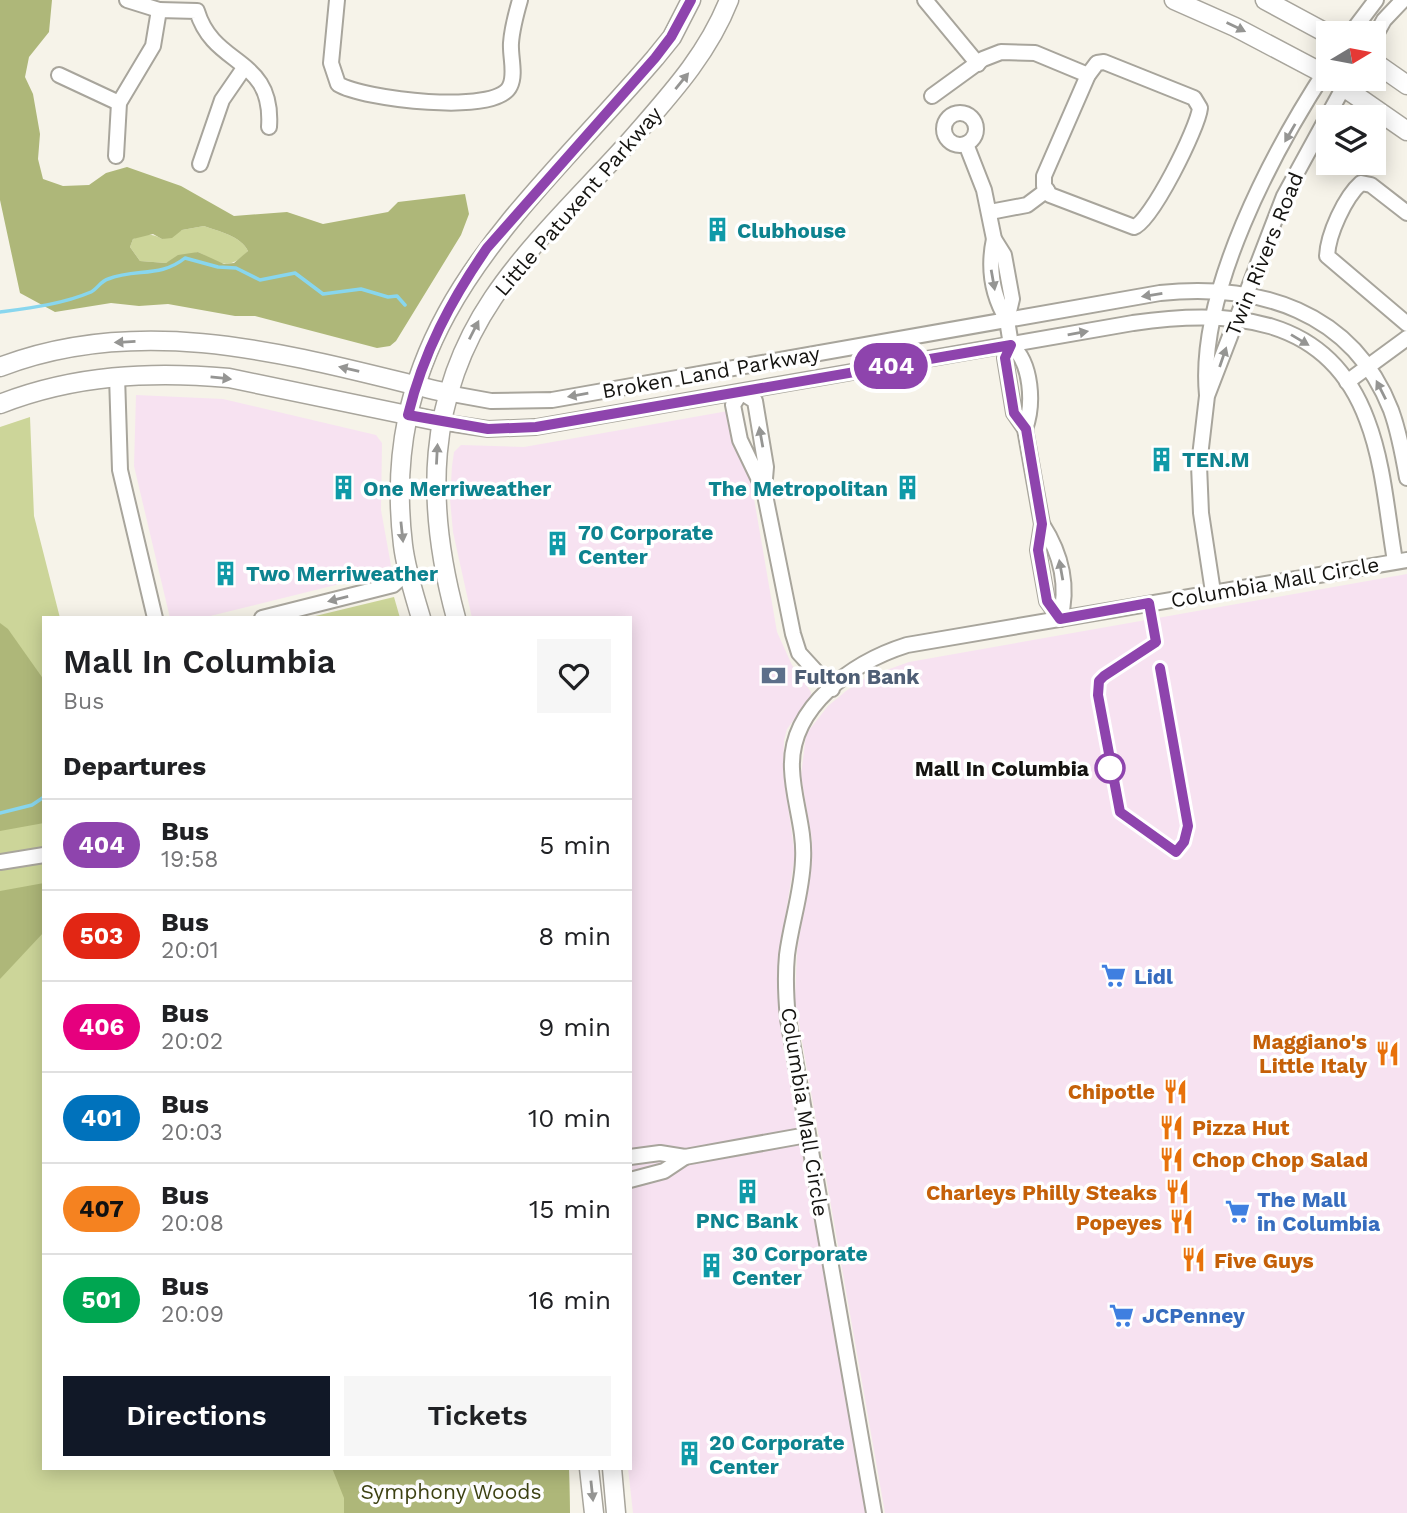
<!DOCTYPE html>
<html lang="en">
<head>
<meta charset="utf-8">
<style>
  :root { --surface:#fff; --page:#f6f6f6; --text:#202124; --muted:#757577; --line:#e0e0e0; --accent:#111827 }
  body { margin:0; font-family:"Work Sans",sans-serif; background:var(--page); color:var(--text); height:100vh; display:flex; flex-direction:column; font-size:26px; white-space:nowrap }
  * { box-sizing:border-box; margin:0 }
  p { font-size:23px; color:var(--muted) }
  .icon { flex:none; width:38px; height:38px; fill:none; stroke:currentColor; stroke-width:2; stroke-linecap:round; stroke-linejoin:round }
  .map { position:relative; flex:1; overflow:hidden }
  .panel { position:absolute; left:42px; top:616px; width:590px; height:854px; display:flex; flex-direction:column; background:var(--surface); border-radius:0px; box-shadow:0 4px 18px #0003 }
  .panel>* { flex:none }
  .badge { padding:0 14px; border-radius:23px; font-size:24px; line-height:46px }
  .needle { width:46px; rotate:80deg }
  .tools { position:absolute; left:1316px; top:21px; display:grid; gap:14px }
  .tools a { display:grid; place-items:center; width:70px; height:70px; border-radius:0px; background:var(--surface); box-shadow:0 4px 18px #0003; font-size:35px }
  .map>.badge { position:absolute; translate:-50% -50%; box-shadow:0 0 0 4px #fff }
  h2 { padding:0 21px; font-size:26px; line-height:63px }
  .round { display:grid; place-items:center; flex:none; width:74px; height:74px; border-radius:0px; background:var(--page) }
  .headline { display:flex; align-items:center; justify-content:space-between; height:119px; padding:0 21px }
  h1 { font-size:33px; font-weight:600; line-height:52px }
  .action { display:flex; gap:14px; margin-top:auto; padding:14px 21px }
  .action a { flex:1; height:80px; border-radius:0px; background:var(--accent); color:#fff; font-size:28px; font-weight:600; line-height:80px; text-align:center }
  .action a+a { background:var(--page); color:var(--text) }
  ul { padding:0; list-style:none }
  li { display:flex; align-items:center; gap:21px; height:91px; padding:0 21px; border-top:2px solid var(--line) }
  li div { flex:1 }
  li b { display:block; font-size:26px }
  li em { font-style:normal }
  li .badge { min-width:77px; font-weight:700; text-align:center }
  .map>svg:first-child { display:block }
  .commercial { fill:#f7e2f1 }
  .green { fill:#ccd599 }
  .forest { fill:#aeb779; fill-rule:evenodd }
  .lines { fill:none; stroke-linecap:round; stroke-linejoin:round }
  .stream { stroke:#88d6ee; stroke-width:3.5 }
  .minor-casing { stroke:#a8a59c; stroke-width:18 }
  .major-casing { stroke:#a8a59c; stroke-width:21 }
  .minor { stroke:#fff; stroke-width:14 }
  .major { stroke:#fff; stroke-width:18 }
  .oneway { fill:#959593 }
  .line-casing { stroke:#fff; stroke-width:16 }
  .line { stroke:#8e44ad; stroke-width:10 }
  .stop-dot { fill:#fff; stroke:#8e44ad; stroke-width:3.5 }
  .labels { text-anchor:middle; dominant-baseline:central; stroke-width:7; stroke-linejoin:round; paint-order:stroke }
  .street-label { font-size:21px; fill:#141310; stroke:#fff }
  .culture-label { font-size:21px; font-weight:bold; fill:#0d838f; stroke:#fff; text-anchor:start }
  .service-label { font-size:21px; font-weight:bold; fill:#4e5e75; stroke:#fff; text-anchor:start }
  .stop-label { font-size:21px; font-weight:bold; fill:#141310; stroke:#fff; text-anchor:end }
  .shop-label { font-size:21px; font-weight:bold; fill:#366cbe; stroke:#fff; text-anchor:start }
  .food-label { font-size:21px; font-weight:bold; fill:#c56008; stroke:#fff; text-anchor:end }
  .park-label { font-size:21px; fill:#3d4212; stroke:#fff }
</style>
</head>
<body>
<div class="map">
<svg width="1407" height="1513" viewBox="0 0 1407 1513">
  <rect width="100%" height="100%" fill="#f6f3e9"/>
  <g class="commercial">
    <path d="M136,395L223,399L376,435L382,443L381,510L392,571L202,618H170L134,466Z"/>
    <path d="M728,411L751,481L777,632L792,665L811,692V697L787,729L784,741L783,771L795,855L778,964V997L866,1513H633L628,1468L630,618H472L453,532L450,499L452,466L454,452L461,445L524,447Z"/>
    <path d="M1407,574V1513H885L795,1001L797,951L812,860V840L801,776L806,734L828,706L846,691L867,677L909,662Z"/>
  </g>
  <g class="green">
    <path d="M204,226C218,231 241,236 248,251C228,272 220,263 198,252L166,263L140,261L130,247L133,239C144,234 152,233 162,239L182,230Z"/>
    <path d="M30,417L34,516L60,618H44V1468H569L570,1513H0V427Z"/>
    <path d="M394,597L400,618H307Z"/>
  </g>
  <g class="forest">
    <path d="M0,0H52L49,32L29,57L25,77L33,94L40,134L38,159L43,179L63,186L89,185L106,173L127,167L181,186L234,216L287,212L323,224L388,212L398,202L465,194L469,214L461,235L396,341L390,346L377,348L255,316H235L168,304L139,306L111,303L55,312L20,293L0,200ZM204,226C218,231 241,236 248,251L234,263L224,264L198,252L178,255L166,263L140,261L130,247L133,239L153,234L162,239L172,238L182,230Z"/>
    <path d="M0,623L8,629L44,680V823L0,831Z"/>
    <path d="M44,883V932L0,979V891Z"/>
    <path d="M332,1468H569L570,1513H344V1498Z"/>
  </g>
  <g class="lines">
    <g class="stream">
      <path d="M0,312C30,308 63,304 91,292C97,289 101,281 108,279C136,268 160,278 185,258L218,267L236,268L260,280L295,273L323,294L361,289L388,297L397,296L405,305"/>
      <path d="M0,813L32,805L44,797"/>
    </g>
    <defs>
      <g id="minor">
        <path d="M127,0L159,10"/>
        <path d="M337,0L331,63L338,84C362,99 497,116 510,86C516,74 510,56 511,43C512,28 516,14 520,0"/>
        <path d="M925,0L978,64"/>
        <path d="M1351,33L1376,0"/>
        <path d="M1374,38L1384,20L1403,0"/>
        <path d="M1104,62L1194,98L1200,108C1198,128 1151,222 1134,227L1050,195L1044,186V176L1088,75L1097,63Z"/>
        <path d="M59,75L119,103"/>
        <path d="M932,96L983,59L1001,52L1035,53L1088,75"/>
        <circle cx="960" cy="129" r="16"/>
        <path d="M966,144L984,190L994,239L1004,255L1012,299L1007,320L1011,345L1005,358L1014,413L1025,429L1042,524L1038,550L1047,601L1060,619"/>
        <path d="M116,156L119,103L153,46L159,10L197,11C214,68 274,56 269,127"/>
        <path d="M200,164L222,100L244,68"/>
        <path d="M990,212L1027,205L1047,190"/>
        <path d="M1407,213L1371,185L1361,183C1345,197 1328,234 1327,256L1407,324"/>
        <path d="M994,239C988,267 992,295 1007,320"/>
        <path d="M1011,345C1032,363 1034,404 1025,429"/>
        <path d="M117,376L120,470L155,618"/>
        <path d="M1347,382L1407,338"/>
        <path d="M447,393L491,401L552,400L1160,293C1258,283 1352,310 1391,410C1399,432 1403,455 1407,478"/>
        <path d="M1207,395C1197,293 1273,151 1328,67"/>
        <path d="M441,422L488,429L536,427L1133,323C1229,309 1328,314 1367,420C1384,464 1387,515 1395,561"/>
        <path d="M764,490L740,440L733,405L741,392L755,401L766,467L764,490L793,634L799,653L832,689"/>
        <path d="M1042,524C1060,552 1069,585 1060,619"/>
        <path d="M1213,592L1201,513L1199,465L1207,396L1284,196L1348,79"/>
        <path d="M262,618L393,585L408,572"/>
        <path d="M0,862L44,855"/>
        <path d="M630,1157L660,1153L685,1157L807,1135"/>
        <path d="M630,1180L664,1171L685,1157"/>
        <path d="M874,1513L788,1019C786,998 785,976 787,955C791,923 802,892 803,860C805,829 793,800 792,769C789,707 853,662 907,645L1407,560"/>
      </g>
      <g id="major">
        <path d="M1174,0L1235,27L1328,76"/>
        <path d="M1265,0L1328,34"/>
        <path d="M1374,62L1407,85"/>
        <path d="M1332,79L1407,131"/>
        <path d="M0,367C148,310 301,358 447,393"/>
        <path d="M0,404C74,375 150,371 229,378L441,422"/>
        <path d="M421,618C414,594 406,570 403,545C376,322 525,210 655,58L672,37L691,0"/>
        <path d="M456,618C425,504 426,398 493,298C530,243 585,191 629,142C668,97 707,56 729,0"/>
        <path d="M589,1468L594,1513"/>
        <path d="M612,1468L616,1513"/>
      </g>
    </defs>
    <use href="#minor" class="minor-casing"/>
    <use href="#major" class="major-casing"/>
    <use href="#minor" class="minor"/>
    <use href="#major" class="major"/>
  </g>
  <defs><path id="oneway-solid" d="M-6-.8H1V-3.2L6.5 0L1 3.2V.8H-6Z" transform="scale(1.75)"/></defs>
  <g class="oneway">
    <use href="#oneway-solid" transform="translate(1236 27) rotate(26)"/>
    <use href="#oneway-solid" transform="translate(682 81) rotate(-51)"/>
    <use href="#oneway-solid" transform="translate(1290 133) rotate(120)"/>
    <use href="#oneway-solid" transform="translate(993 280) rotate(80)"/>
    <use href="#oneway-solid" transform="translate(1152 295) rotate(171)"/>
    <use href="#oneway-solid" transform="translate(474 330) rotate(-63)"/>
    <use href="#oneway-solid" transform="translate(1078 333) rotate(-10)"/>
    <use href="#oneway-solid" transform="translate(1300 340) rotate(31)"/>
    <use href="#oneway-solid" transform="translate(125 342) rotate(177)"/>
    <use href="#oneway-solid" transform="translate(1223 357) rotate(-71)"/>
    <use href="#oneway-solid" transform="translate(349 369) rotate(-167)"/>
    <use href="#oneway-solid" transform="translate(221 378) rotate(6)"/>
    <use href="#oneway-solid" transform="translate(1381 390) rotate(-117)"/>
    <use href="#oneway-solid" transform="translate(578 395) rotate(170)"/>
    <use href="#oneway-solid" transform="translate(761 437) rotate(-100)"/>
    <use href="#oneway-solid" transform="translate(437 454) rotate(-87)"/>
    <use href="#oneway-solid" transform="translate(402 532) rotate(84)"/>
    <use href="#oneway-solid" transform="translate(1061 570) rotate(-100)"/>
    <use href="#oneway-solid" transform="translate(338 599) rotate(166)"/>
    <use href="#oneway-solid" transform="translate(592 1491) rotate(84)"/>
  </g>
  <g class="lines">
    <defs>
      <path id="line" d="M691,0L671,37L655,58L487,248C451,300 423,353 408,415L488,429L536,427L1011,345L1005,358L1014,413L1026,429L1030,453L1042,524L1038,550L1047,601L1060,619L1149,603L1156,642L1104,676L1099,681L1098,695L1120,812L1176,852L1184,842L1188,826L1160,668"/>
    </defs>
    <use href="#line" class="line-casing"/>
    <use href="#line" class="line"/>
  </g>
  <defs>
    <symbol id="building-bare" viewBox="-9 -9 18 18"><path d="M-4-6H4V6H1V3H-1V6H-4ZM-2.5-4.3h1.7v1.8h-1.7ZM.8-4.3h1.7v1.8H.8ZM-2.5-1h1.7V.8h-1.7ZM.8-1h1.7V.8H.8Z" fill="#0f9aa8" stroke="#fff" stroke-width="2.5" paint-order="stroke"/></symbol>
    <symbol id="bank-bare" viewBox="-9 -9 18 18"><path d="M-6-4H6V4H-6ZM0-2.3a2.3 2.3 0 1 0 0 4.6a2.3 2.3 0 1 0 0-4.6Z" fill="#5c6f8a" stroke="#fff" stroke-width="2.5" paint-order="stroke"/></symbol>
    <symbol id="supermarket-bare" viewBox="-9 -9 18 18"><path d="M-6-5.5h2.5l.6 2H6L4.5 2H-2.5L-4.4-4H-6ZM-1.5 3.2a1.3 1.3 0 1 0 .1 0ZM3 3.2a1.3 1.3 0 1 0 .1 0Z" fill="#3f7fe0" stroke="#fff" stroke-width="2.5" paint-order="stroke"/></symbol>
    <symbol id="restaurant-bare" viewBox="-9 -9 18 18"><path d="M-5-6h1v4h1v-4h1v4h1v-4h1v5L-1.5 .5V6h-2V.5L-5-1ZM5-6V6H3V1.5H1.5Q1.5-4 5-6Z" fill="#e8710a" stroke="#fff" stroke-width="2.5" paint-order="stroke"/></symbol>
  </defs>
  <g fill-rule="evenodd">
    <use href="#building-bare" x="700" y="212" width="35" height="35"/>
    <use href="#building-bare" x="1144" y="442" width="35" height="35"/>
    <use href="#building-bare" x="326" y="470" width="35" height="35"/>
    <use href="#building-bare" x="890" y="470" width="35" height="35"/>
    <use href="#building-bare" x="540" y="526" width="35" height="35"/>
    <use href="#building-bare" x="208" y="556" width="35" height="35"/>
    <use href="#bank-bare" x="756" y="658" width="35" height="35"/>
    <use href="#supermarket-bare" x="1096" y="958" width="35" height="35"/>
    <use href="#restaurant-bare" x="1370" y="1036" width="35" height="35"/>
    <use href="#restaurant-bare" x="1158" y="1074" width="35" height="35"/>
    <use href="#restaurant-bare" x="1154" y="1110" width="35" height="35"/>
    <use href="#restaurant-bare" x="1154" y="1142" width="35" height="35"/>
    <use href="#building-bare" x="730" y="1174" width="35" height="35"/>
    <use href="#restaurant-bare" x="1160" y="1174" width="35" height="35"/>
    <use href="#supermarket-bare" x="1220" y="1194" width="35" height="35"/>
    <use href="#restaurant-bare" x="1164" y="1204" width="35" height="35"/>
    <use href="#restaurant-bare" x="1176" y="1242" width="35" height="35"/>
    <use href="#building-bare" x="694" y="1248" width="35" height="35"/>
    <use href="#supermarket-bare" x="1104" y="1298" width="35" height="35"/>
    <use href="#building-bare" x="672" y="1436" width="35" height="35"/>
  </g>
  <circle class="stop-dot" cx="1110" cy="768" r="14"/>
  <g class="labels">
    <g class="street-label">
      <text transform="translate(578 201) rotate(-49)">Little Patuxent Parkway</text>
      <text transform="translate(1264 254) rotate(-68)">Twin Rivers Road</text>
      <text transform="translate(711 372) rotate(-10)">Broken Land Parkway</text>
      <text transform="translate(1275 582) rotate(-10)">Columbia Mall Circle</text>
      <text transform="translate(805 1112) rotate(81)">Columbia Mall Circle</text>
    </g>
    <g class="culture-label">
      <text x="737" y="230">Clubhouse</text>
      <text x="1182" y="459">TEN.M</text>
      <text x="363" y="488">One Merriweather</text>
      <text x="888" y="488" text-anchor="end">The Metropolitan</text>
      <text x="578" y="532">70 Corporate<tspan x="578" dy="24">Center</tspan></text>
      <text x="246" y="573">Two Merriweather</text>
      <text x="747" y="1220" text-anchor="middle">PNC Bank</text>
      <text x="732" y="1253">30 Corporate<tspan x="732" dy="24">Center</tspan></text>
      <text x="709" y="1442">20 Corporate<tspan x="709" dy="24">Center</tspan></text>
    </g>
    <g class="service-label">
      <text x="794" y="676">Fulton Bank</text>
    </g>
    <g class="stop-label">
      <text x="1089" y="768">Mall In Columbia</text>
    </g>
    <g class="shop-label">
      <text x="1134" y="976">Lidl</text>
      <text x="1257" y="1199">The Mall<tspan x="1257" dy="24">in Columbia</tspan></text>
      <text x="1142" y="1315">JCPenney</text>
    </g>
    <g class="food-label">
      <text x="1367" y="1041">Maggiano's<tspan x="1367" dy="24">Little Italy</tspan></text>
      <text x="1155" y="1091">Chipotle</text>
      <text x="1192" y="1127" text-anchor="start">Pizza Hut</text>
      <text x="1192" y="1159" text-anchor="start">Chop Chop Salad</text>
      <text x="1157" y="1192">Charleys Philly Steaks</text>
      <text x="1162" y="1222">Popeyes</text>
      <text x="1214" y="1260" text-anchor="start">Five Guys</text>
    </g>
    <g class="park-label">
      <text x="451" y="1491">Symphony Woods</text>
    </g>
  </g>
</svg>
<div class="tools">
<a><svg class="needle" viewBox="-14 -14 28 28"><path d="M0-13l5 13h-10z" fill="#e53935"/><path d="M0 13l5-13h-10z" fill="#757577"/></svg></a>
<a><svg class="icon" aria-label="layers" viewBox="0 0 24 24"><path d="M12 4l9 5-9 5-9-5zM3 14l9 5 9-5"/></svg></a>
</div>
<b class="badge" style="left:891px;top:366px;background:#8e44ad;color:#fff">404</b>
<section class="panel">
<div class="headline"><div><h1>Mall In Columbia</h1><p>Bus</p></div><a class="round"><svg class="icon" aria-label="heart" viewBox="0 0 24 24"><path d="M12 20l-8-8c-3-5 5-10 8-4 3-6 11-1 8 4z"/></svg></a></div>
<h2>Departures</h2>
<ul>
<li><span class="badge" style="background:#8e44ad;color:#fff">404</span><div><b>Bus</b><p>19:58</p></div><em>5 min</em></li>
<li><span class="badge" style="background:#e22614;color:#fff">503</span><div><b>Bus</b><p>20:01</p></div><em>8 min</em></li>
<li><span class="badge" style="background:#e6007e;color:#fff">406</span><div><b>Bus</b><p>20:02</p></div><em>9 min</em></li>
<li><span class="badge" style="background:#0072bc;color:#fff">401</span><div><b>Bus</b><p>20:03</p></div><em>10 min</em></li>
<li><span class="badge" style="background:#f58220;color:#111">407</span><div><b>Bus</b><p>20:08</p></div><em>15 min</em></li>
<li><span class="badge" style="background:#00a651;color:#fff">501</span><div><b>Bus</b><p>20:09</p></div><em>16 min</em></li>
</ul>
<div class="action"><a>Directions</a><a>Tickets</a></div>
</section>
</div>
</body>
</html>
